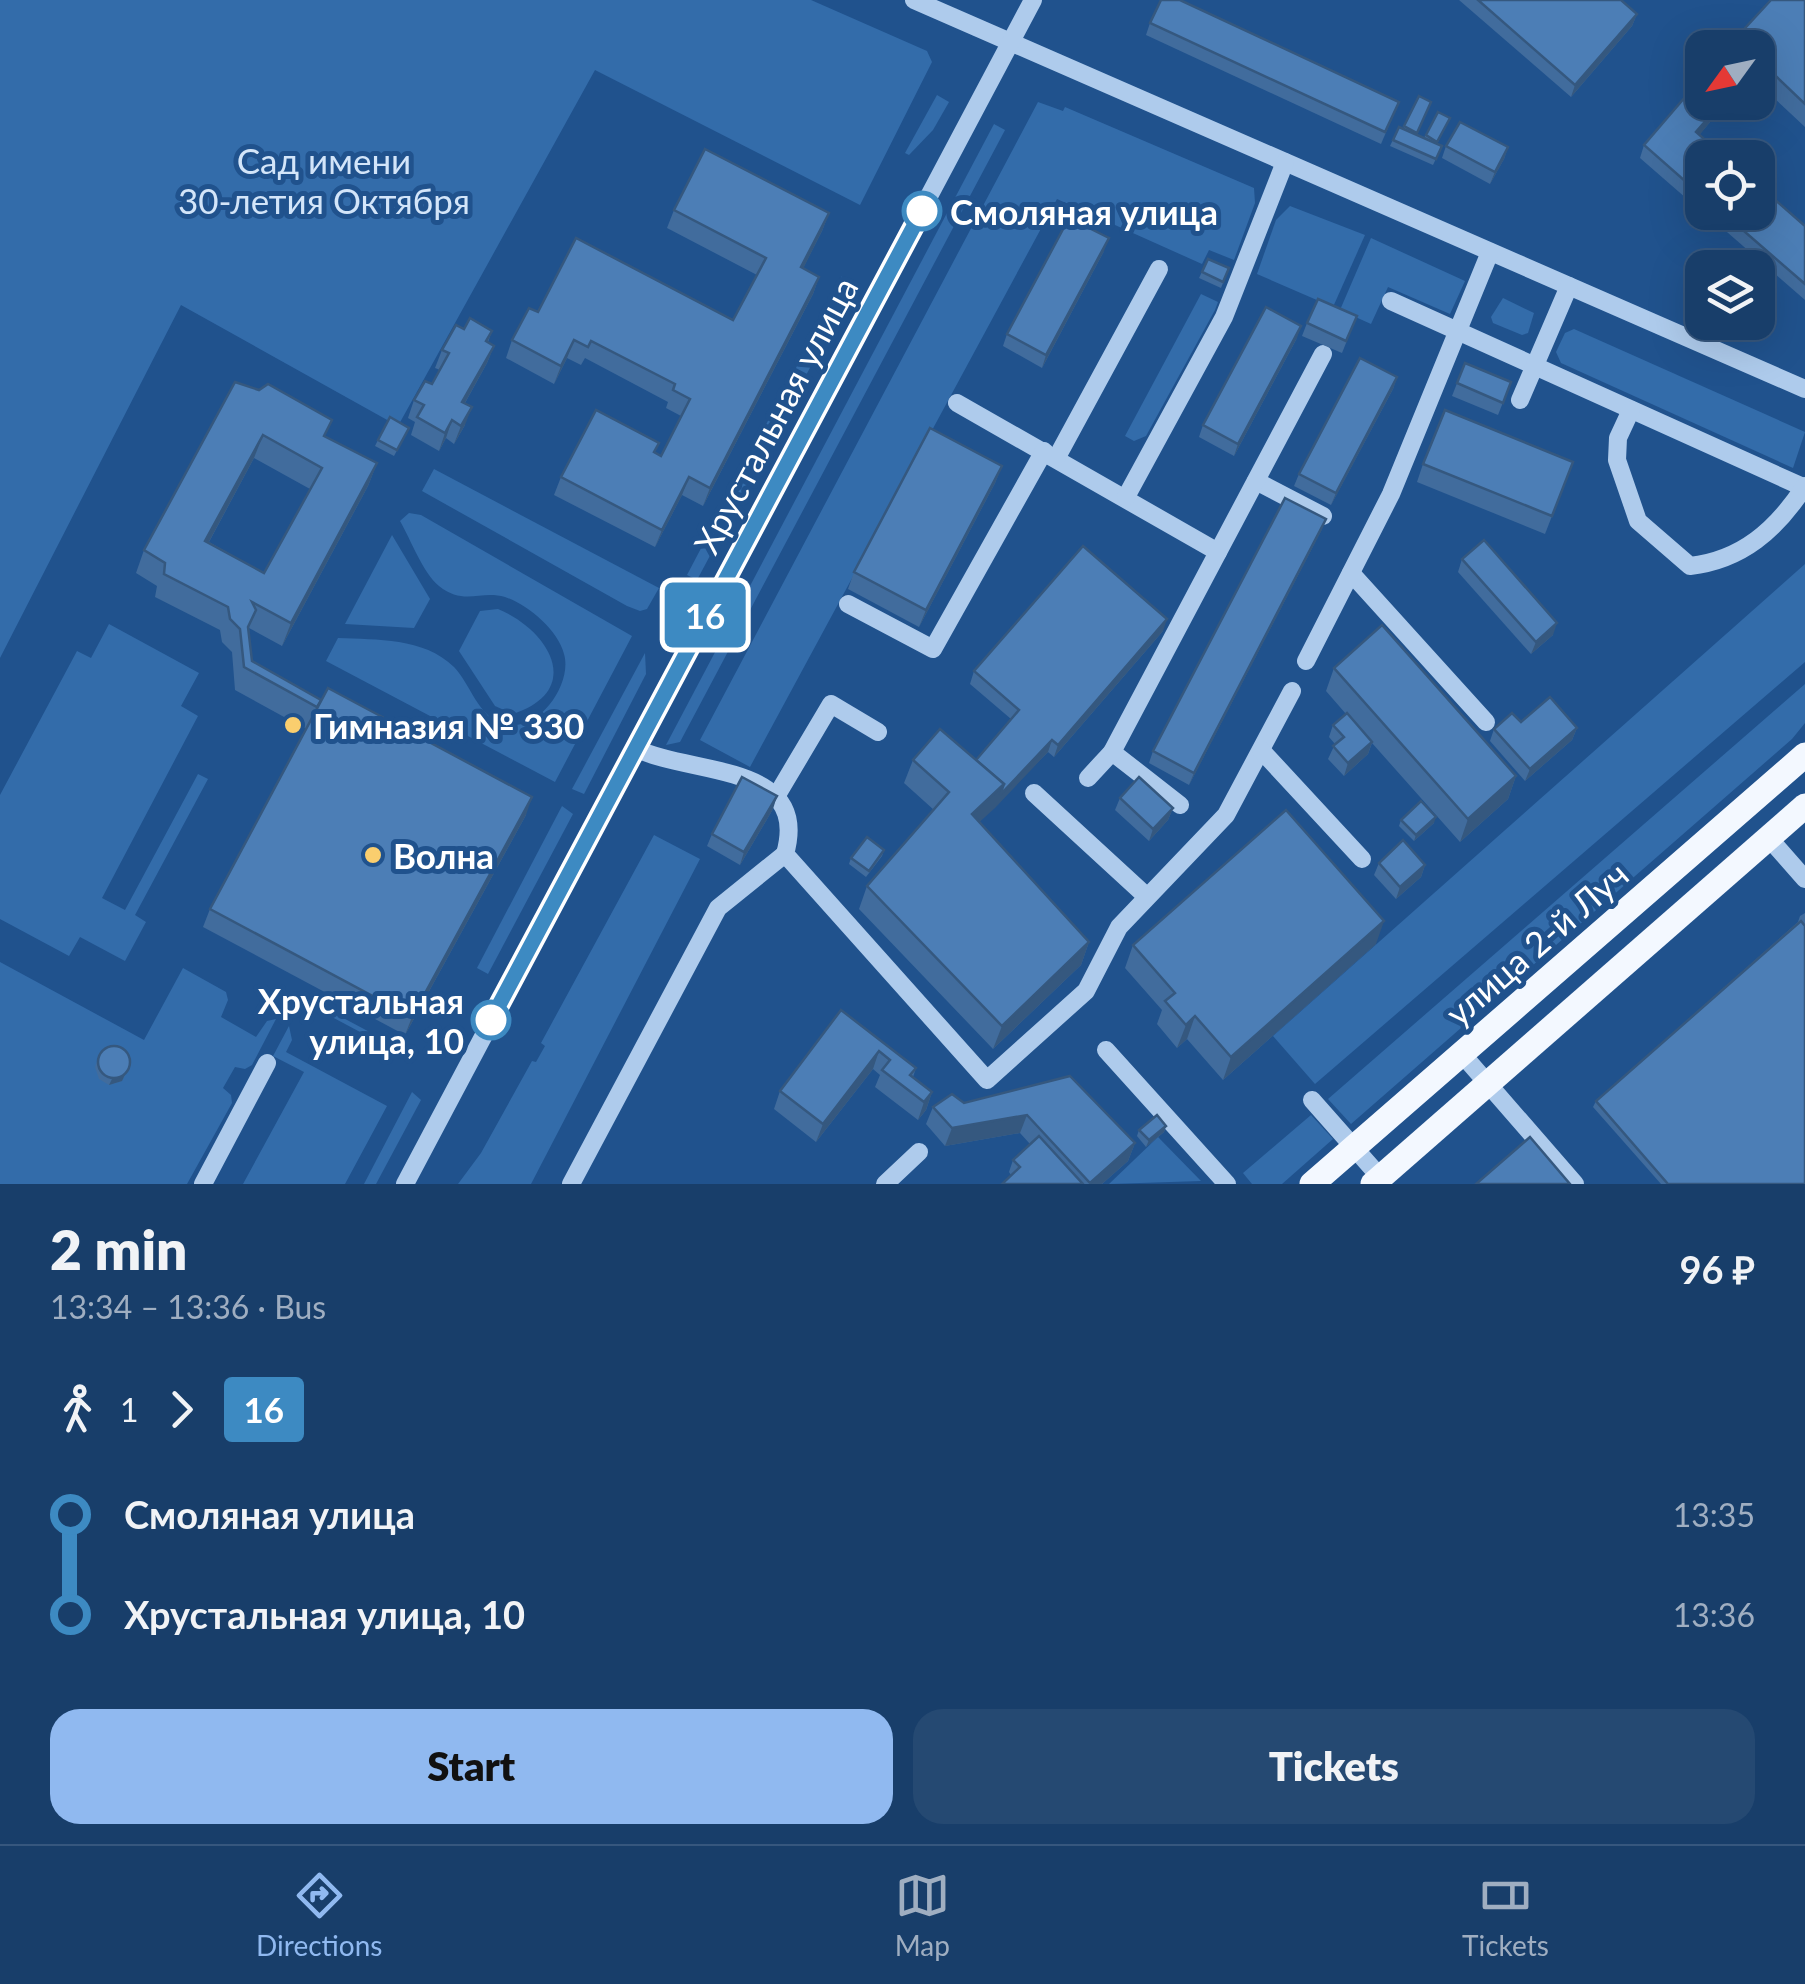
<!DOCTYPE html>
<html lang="en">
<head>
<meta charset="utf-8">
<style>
  :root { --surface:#183e6a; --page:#254972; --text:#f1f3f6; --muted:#9faec1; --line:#36577e; --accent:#90b9f0 }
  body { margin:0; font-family:Lato,sans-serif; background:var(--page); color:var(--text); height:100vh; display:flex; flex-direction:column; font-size:38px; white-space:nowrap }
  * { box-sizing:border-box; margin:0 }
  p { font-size:32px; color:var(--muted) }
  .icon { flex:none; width:55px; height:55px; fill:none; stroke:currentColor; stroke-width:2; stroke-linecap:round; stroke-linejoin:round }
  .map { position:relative; height:1184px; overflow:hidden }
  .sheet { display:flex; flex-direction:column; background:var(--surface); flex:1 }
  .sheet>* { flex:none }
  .badge { padding:0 20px; border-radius:8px; font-size:35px; line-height:65px }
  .needle { width:65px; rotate:237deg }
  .fabs { position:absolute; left:1685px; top:30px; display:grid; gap:20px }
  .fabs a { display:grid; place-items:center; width:90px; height:90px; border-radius:20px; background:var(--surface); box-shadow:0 10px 40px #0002,0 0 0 2px var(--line); font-size:50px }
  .map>.badge { position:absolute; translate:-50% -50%; box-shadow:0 0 0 5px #fff }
  .legs { display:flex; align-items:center; gap:15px; height:110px; padding:0 50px; font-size:32px }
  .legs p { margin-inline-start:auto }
  .overview { display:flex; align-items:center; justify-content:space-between; height:170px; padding:0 50px }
  h1 { font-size:55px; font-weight:800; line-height:75px }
  .button { display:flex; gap:20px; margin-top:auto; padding:20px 50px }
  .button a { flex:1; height:115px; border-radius:30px; background:var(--accent); color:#111; font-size:40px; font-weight:800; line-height:115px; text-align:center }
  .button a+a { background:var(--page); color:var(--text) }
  ul { padding:0 50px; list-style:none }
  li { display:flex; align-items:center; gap:35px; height:100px; font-size:38px }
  li i { display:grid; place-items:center; width:15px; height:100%; margin:0 12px; background:currentColor }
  li i::after { content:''; width:25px; height:25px; margin:-12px; border:8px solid; border-radius:50%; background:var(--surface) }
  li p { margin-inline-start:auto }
  li:first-child i { background:linear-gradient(#0000 50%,currentColor 0) }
  li:last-child i { background:linear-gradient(currentColor 50%,#0000 0) }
  .tab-bar { display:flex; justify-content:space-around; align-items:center; height:140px; border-top:2px solid var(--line); background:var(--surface); font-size:28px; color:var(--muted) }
  .tab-bar a { display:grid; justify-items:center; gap:5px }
  .tab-bar .selected { color:var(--accent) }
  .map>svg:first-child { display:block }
  .green { fill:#336caa }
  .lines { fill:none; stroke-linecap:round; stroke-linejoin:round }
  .minor { stroke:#aecbec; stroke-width:18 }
  .major { stroke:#f3f8ff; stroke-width:25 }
  .wall { fill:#416c9d; fill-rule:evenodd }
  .shaded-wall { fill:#35587f }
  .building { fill:#4c7eb6; stroke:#35587f; stroke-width:2.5; fill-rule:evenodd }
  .line-1-casing { stroke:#fff; stroke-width:22 }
  .line-1 { stroke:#3d8ac2; stroke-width:15 }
  .stop-1-dot { fill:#fff; stroke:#3d8ac2; stroke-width:5 }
  .poi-dot { fill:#face6e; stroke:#20528d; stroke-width:4 }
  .labels { text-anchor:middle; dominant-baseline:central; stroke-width:10; stroke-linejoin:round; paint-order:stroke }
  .park-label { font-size:35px; fill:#d3e5f9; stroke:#20528d }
  .stop-label { font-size:35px; font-weight:bold; fill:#fff; stroke:#20528d; text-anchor:start }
  .street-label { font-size:35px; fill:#fff; stroke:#20528d }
  .poi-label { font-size:35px; font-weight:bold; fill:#fff; stroke:#20528d; text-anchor:start }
</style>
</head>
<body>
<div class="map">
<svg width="1805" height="1184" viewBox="0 0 1805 1184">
  <rect width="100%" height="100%" fill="#20528d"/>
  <g class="green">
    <path d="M0,0H811L927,51L932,62L860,205L595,70L398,426L181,305L0,658Z"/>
    <path d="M937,95L949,102L933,130L909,155L905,153Z"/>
    <path d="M1038,102L1063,111L1065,107L1254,188L1255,203L1234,260L1209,250L1202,264L1057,199L750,767L700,740Z"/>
    <path d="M994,124L1005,130L680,742L666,745Z"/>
    <path d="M1290,206L1365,235L1333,307L1257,274L1276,220Z"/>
    <path d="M1371,238L1465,281L1450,314L1388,287L1371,324L1340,310Z"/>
    <path d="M842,276L835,321L789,407L779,402Z"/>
    <path d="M1201,294L1218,302L1215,310L1146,436L1134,441L1125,436Z"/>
    <path d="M1503,298L1534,313L1528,333L1522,335L1493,323L1491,317Z"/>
    <path d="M1574,329L1805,432L1793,468L1561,363L1556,352L1565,333Z"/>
    <path d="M771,415L782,421L697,580L687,575Z"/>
    <path d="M434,469L659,588L647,609L640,611L627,606L422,491Z"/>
    <path d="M409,513L421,515L632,636L555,782L326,661L338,638C377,640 423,637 454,667C471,685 478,717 504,724C538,734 573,684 564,654C558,630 528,605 505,597C480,590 464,606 439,586C423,573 411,540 400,521Z"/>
    <path d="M392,535L430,599L414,628L345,624Z"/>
    <path d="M1805,564V662L1315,1084L1273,1036Z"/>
    <path d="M498,609C549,630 585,690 513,714L495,706L459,651L480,611Z"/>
    <path d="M109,624L199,673L181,706L198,716L102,898L125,910L198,774L208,779L135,915L146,922L125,961L80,937L69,956L0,919V795L77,651L91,658Z"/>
    <path d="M645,653L646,674L584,794L572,789Z"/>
    <path d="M1805,684V723L1792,739L1351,1124L1328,1099Z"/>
    <path d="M562,806L573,814L488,974L477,968Z"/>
    <path d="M654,835L700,859L531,1184H458L481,1153L532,1061L536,1062L545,1046L541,1043Z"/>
    <path d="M0,962L144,1040L183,968L226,992L228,1000L221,1017L256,1037L267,1021L276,1019L252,1065L245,1069L235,1067L223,1088L231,1095L232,1103L187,1184H0Z"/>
    <path d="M304,997L392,1044L390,1048L302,1001Z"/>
    <path d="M289,1026L292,1040L286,1052L387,1106L345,1184H243L304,1072L273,1056Z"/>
    <path d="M412,1092L421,1100L376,1184H364Z"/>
    <path d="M1311,1115L1333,1139L1282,1184H1252L1243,1173Z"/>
    <path d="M1158,1137L1201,1181L1109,1184Z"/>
  </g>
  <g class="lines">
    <g class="minor">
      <path d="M914,0L1805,389"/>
      <path d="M1391,301L1805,488"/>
      <path d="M1520,400L1569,286"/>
      <path d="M957,403L1218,552"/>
      <path d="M1631,410L1618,438L1617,460L1638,521L1690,566C1742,560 1776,530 1805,486"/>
      <path d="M1057,457L1159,269"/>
      <path d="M1256,481L1323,516"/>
      <path d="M1126,497L1224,317L1285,162"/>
      <path d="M1351,573L1486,722"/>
      <path d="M848,604L933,649L1044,451"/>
      <path d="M1306,661L1391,494L1490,252"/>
      <path d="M635,748C692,776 811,762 785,854L987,1080L1086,991L1119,927L1226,815L1292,691"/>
      <path d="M1261,750L1362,859"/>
      <path d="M1112,752L1180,805"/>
      <path d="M1088,778L1112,752L1323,354"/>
      <path d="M1034,793L1145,895"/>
      <path d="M777,795L831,704L878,732"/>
      <path d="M1768,837L1805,879"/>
      <path d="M1106,1050L1227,1184"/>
      <path d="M1462,1054L1575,1184"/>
      <path d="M1312,1100L1380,1177"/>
      <path d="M203,1184L267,1063"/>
      <path d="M405,1184L1033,0"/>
      <path d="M571,1184L718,908L785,854"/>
      <path d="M885,1184L919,1152"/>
    </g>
    <g class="major">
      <path d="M1312,1184L1805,755"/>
      <path d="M1373,1184L1805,806"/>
    </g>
  </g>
  <g class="wall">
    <path d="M1459,0H1621L1637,14L1632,26L1571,97Z"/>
    <path d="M1805,0V127L1758,83V48H1732L1735,39Z"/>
    <path d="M1150,23L1399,102L1381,144L1146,35Z"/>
    <path d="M1419,96L1431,102L1417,135L1424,138L1438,112L1447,124L1437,144L1442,146L1433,165L1390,146L1399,127L1403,129Z"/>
    <path d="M1716,109L1711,121L1699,135L1702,158V212L1640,158L1644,145Z"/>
    <path d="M1446,146L1508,147L1504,159L1490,184L1442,158Z"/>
    <path d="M674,210L829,213L822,231L803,268L819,277L813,294L703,506L682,495L655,547L554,495L561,477L655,453L661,456L681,416L666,408L668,402L585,358L581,365L567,358L554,384L506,358L512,340L538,312L733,320L757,275L667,228Z"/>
    <path d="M1704,212H1758L1805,226V300Z"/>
    <path d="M1104,251L1042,368L1003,346L1007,334Z"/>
    <path d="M1208,259L1229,268L1221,288L1199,278Z"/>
    <path d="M1307,323L1352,328L1342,353L1302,336Z"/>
    <path d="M464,329L492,331L488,342L494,346L487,363L465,403V425L454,444L446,438L439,451L411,435L415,422L408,418L414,400L432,384L440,370L435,368L442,350Z"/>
    <path d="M1297,338L1234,456L1199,437L1203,425Z"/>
    <path d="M1465,363L1511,382L1498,415L1452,396Z"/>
    <path d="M1397,377L1393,389L1331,505L1294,486L1299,474Z"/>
    <path d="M235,382L326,437L377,463L368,486L282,646L249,628L252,661L526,815L405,1035L203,927L210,909L306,729L235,690L232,652L222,642L220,630L155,597L157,586L136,573L144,550ZM254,458L310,489L264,573L209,542Z"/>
    <path d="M406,434L394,456L375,446L378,440Z"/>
    <path d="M1573,462L1545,534L1417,482L1423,464Z"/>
    <path d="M1002,466L995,483L919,627L848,589L854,572Z"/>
    <path d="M1326,519L1321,531L1189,785L1149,763L1153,751Z"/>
    <path d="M1462,559L1553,635L1531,654L1458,572Z"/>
    <path d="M1163,631L1054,757L1048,752L979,822L1089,942L1081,965L993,1049L859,909L867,886L934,810L904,783L913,760H976L1011,719L970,684L974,671Z"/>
    <path d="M1334,668L1516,776L1508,799L1460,842L1372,743L1368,754L1344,776L1328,759L1335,744L1329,737L1333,725L1346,714L1326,691Z"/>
    <path d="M1521,722L1577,728L1572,740L1525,781L1490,741L1494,729Z"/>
    <path d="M1120,798L1173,808L1168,820L1149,841L1115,810Z"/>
    <path d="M773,809L740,865L707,846L712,834Z"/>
    <path d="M1401,820L1434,823L1414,841L1399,826Z"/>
    <path d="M884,850L882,856L866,877L849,864L851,858Z"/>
    <path d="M1379,863L1425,865L1421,877L1396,899L1374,875Z"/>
    <path d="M1805,913V1184H1661L1593,1107L1596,1101L1798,922L1800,916Z"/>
    <path d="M1376,944L1223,1080L1187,1039L1177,1048L1157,1024L1162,1010L1125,968L1133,945Z"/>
    <path d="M841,1010L916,1068L913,1077L932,1092L926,1110L918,1120L875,1087L880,1075L873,1069L816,1142L774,1109L780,1091Z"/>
    <path d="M97,1061L128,1070L122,1081L109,1085L99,1079L95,1067Z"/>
    <path d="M1070,1076L1135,1143L1128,1161L1102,1184H1002L1011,1175L1009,1172L1013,1160L1030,1144L1020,1133L945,1146L926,1124L933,1107L964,1103Z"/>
    <path d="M1166,1126L1164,1132L1146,1147L1137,1136L1139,1130Z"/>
  </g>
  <g class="shaded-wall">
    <path d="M1637,14L1632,26L1571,97L1575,85Z"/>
    <path d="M1716,109L1711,121L1692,144L1696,132Z"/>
    <path d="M1508,147L1504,159L1490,184L1495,172Z"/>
    <path d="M829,213L822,231L795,285L801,267Z"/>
    <path d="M1109,238L1104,251L1042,368L1046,355Z"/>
    <path d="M819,277L813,294L703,506L710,488Z"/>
    <path d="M1301,326L1297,338L1234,456L1238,444Z"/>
    <path d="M574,340L567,358L554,384L561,366Z"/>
    <path d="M494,346L487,363L456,419L462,402Z"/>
    <path d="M1397,377L1393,389L1331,505L1336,493Z"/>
    <path d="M472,407L465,425L454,444L461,426Z"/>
    <path d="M452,420L446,438L439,451L445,433Z"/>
    <path d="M263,435L254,458L197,564L205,541Z"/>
    <path d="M377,463L368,486L282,646L291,623Z"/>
    <path d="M1002,466L995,483L919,627L926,610Z"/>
    <path d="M689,477L682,495L655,547L662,530Z"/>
    <path d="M1326,519L1321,531L1189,785L1194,773Z"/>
    <path d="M1167,619L1163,631L1054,757L1058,745Z"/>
    <path d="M1557,623L1553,635L1531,654L1536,642Z"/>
    <path d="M1577,728L1572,740L1525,781L1530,769Z"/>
    <path d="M1052,740L1048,752L995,808L963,837L972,814Z"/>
    <path d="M1372,742L1368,754L1344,776L1348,763Z"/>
    <path d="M1516,776L1508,799L1460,842L1468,819Z"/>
    <path d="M777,796L773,809L740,865L744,852Z"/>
    <path d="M532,797L526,815L405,1035L412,1017Z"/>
    <path d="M1173,808L1168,820L1149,841L1153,829Z"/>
    <path d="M1436,817L1434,823L1414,841L1416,835Z"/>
    <path d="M1425,865L1421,877L1396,899L1400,887Z"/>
    <path d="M1384,921L1376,944L1223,1080L1231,1057Z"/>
    <path d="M1089,942L1081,965L993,1049L1002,1026Z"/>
    <path d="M1195,1016L1187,1039L1177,1048L1186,1025Z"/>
    <path d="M879,1051L873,1069L816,1142L823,1124Z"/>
    <path d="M130,1064L122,1081L109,1085L112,1079Z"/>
    <path d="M932,1092L926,1110L918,1120L924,1102Z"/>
    <path d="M1027,1115L1020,1133L945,1146L952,1128Z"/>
    <path d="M1166,1126L1164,1132L1146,1147L1149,1140Z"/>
    <path d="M1135,1143L1128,1161L1102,1184H1090Z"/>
  </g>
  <g class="building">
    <path d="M1161,0H1180L1399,102L1385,132L1150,23Z"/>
    <path d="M1478,0H1621L1637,14L1575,85Z"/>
    <path d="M1771,0H1805V104L1758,59V48H1745L1735,39Z"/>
    <path d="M1692,89L1702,98V102H1708L1716,109L1696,132L1726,158H1702V196L1644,145Z"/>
    <path d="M1419,96L1431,102L1417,133L1404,126Z"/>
    <path d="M1438,112L1450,118L1437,142L1426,135Z"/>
    <path d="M1460,122L1508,147L1495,172L1446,146Z"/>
    <path d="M1399,127L1442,146L1436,159L1393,140Z"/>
    <path d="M705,149L829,213L801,267L819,277L710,488L689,477L662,530L561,477L596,410L659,443L654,452L661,456L690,399L673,390L675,384L591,341L588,347L574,340L561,366L512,340L529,308L538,312L576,238L733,320L766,258L674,210Z"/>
    <path d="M1758,185L1805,226V284L1722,212H1758Z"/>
    <path d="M1069,218L1109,238L1046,355L1007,334Z"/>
    <path d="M1208,259L1229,268L1223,282L1202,272Z"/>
    <path d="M1318,299L1357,316L1346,341L1307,323Z"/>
    <path d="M1266,307L1301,326L1238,444L1203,425Z"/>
    <path d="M470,318L492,331L486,341L494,346L462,402L472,407L461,426L452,420L445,433L417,417L424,405L414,400L425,381L432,384L449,353L442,350L456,325L464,329Z"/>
    <path d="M1360,358L1397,377L1336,493L1299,474Z"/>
    <path d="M1465,363L1511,382L1503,403L1457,383Z"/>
    <path d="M235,382L259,390L268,384L332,420L324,436L377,463L291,623L252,602L256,610L248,627L252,661L321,700L317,707L244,667L240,629L230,619L228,607L164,574L165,563L144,550ZM263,435L322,468L264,573L205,541Z"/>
    <path d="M1445,410L1573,462L1552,516L1423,464Z"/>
    <path d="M390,417L409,428L397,450L378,440Z"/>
    <path d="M930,428L1002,466L926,610L854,572Z"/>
    <path d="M1285,498L1326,519L1194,773L1153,751Z"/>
    <path d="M1484,540L1557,623L1536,642L1462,559Z"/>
    <path d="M1083,546L1167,619L1058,745L1052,740L1000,795L1004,784L976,760L1019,710L974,671Z"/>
    <path d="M1382,625L1516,776L1468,819L1334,668Z"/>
    <path d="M328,688L532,797L412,1017L210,909Z"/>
    <path d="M1550,697L1577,728L1530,769L1494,729L1512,713L1521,722Z"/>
    <path d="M1347,713L1372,742L1348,763L1333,746L1344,737L1333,725Z"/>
    <path d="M940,729L1004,784L972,814L1089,942L1002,1026L867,886L949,792L913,760Z"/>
    <path d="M742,777L777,796L744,852L712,834Z"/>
    <path d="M1139,777L1173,808L1153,829L1120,798Z"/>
    <path d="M1421,801L1436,817L1416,835L1401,820Z"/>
    <path d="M1286,810L1384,921L1231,1057L1195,1016L1186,1025L1165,1001L1175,993L1133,945Z"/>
    <path d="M867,837L884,850L869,871L851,858Z"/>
    <path d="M1403,840L1425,865L1400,887L1379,863Z"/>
    <path d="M1801,921L1805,926V1184H1668L1596,1101Z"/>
    <path d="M841,1010L916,1068L910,1075L932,1092L924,1102L882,1070L890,1060L879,1051L823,1124L780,1091Z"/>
    <circle cx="114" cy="1062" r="16"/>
    <path d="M1070,1076L1135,1143L1090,1183L1027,1115L952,1128L933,1107L952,1094L964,1103Z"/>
    <path d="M1157,1115L1166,1126L1149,1140L1139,1130Z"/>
    <path d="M1039,1136L1083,1184H1002L1020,1167L1013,1160Z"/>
    <path d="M1530,1137L1570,1184H1476Z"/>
  </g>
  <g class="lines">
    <defs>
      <path id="line-1" d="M491,1020L922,211"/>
    </defs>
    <use href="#line-1" class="line-1-casing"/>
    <use href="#line-1" class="line-1"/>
  </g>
  <g class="stop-1-dot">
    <circle cx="922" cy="211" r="18"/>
    <circle cx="491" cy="1020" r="18"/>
  </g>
  <g class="poi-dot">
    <circle cx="293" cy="725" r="10"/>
    <circle cx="373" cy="855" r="10"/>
  </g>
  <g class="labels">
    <g class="park-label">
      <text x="324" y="160">Сад имени<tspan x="324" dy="40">30-летия Октября</tspan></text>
    </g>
    <g class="stop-label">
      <text x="950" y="211">Смоляная улица</text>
      <text x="464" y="1000" text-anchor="end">Хрустальная<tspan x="464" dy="40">улица, 10</tspan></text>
    </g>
    <g class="street-label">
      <text transform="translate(775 415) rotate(-62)">Хрустальная улица</text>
      <text transform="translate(1536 943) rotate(-41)">улица 2-й Луч</text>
    </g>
    <g class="poi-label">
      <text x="313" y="725">Гимназия № 330</text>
      <text x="393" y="855">Волна</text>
    </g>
  </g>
</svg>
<div class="fabs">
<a><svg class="needle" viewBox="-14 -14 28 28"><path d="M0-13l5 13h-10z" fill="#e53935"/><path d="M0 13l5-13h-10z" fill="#9faec1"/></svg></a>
<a><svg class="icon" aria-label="locate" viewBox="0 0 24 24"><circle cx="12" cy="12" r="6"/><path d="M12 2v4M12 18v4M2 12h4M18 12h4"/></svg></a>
<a><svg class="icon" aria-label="layers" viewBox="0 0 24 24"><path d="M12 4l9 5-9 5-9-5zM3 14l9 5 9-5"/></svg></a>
</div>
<b class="badge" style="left:705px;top:615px;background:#3d8ac2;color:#fff">16</b>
</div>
<section class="sheet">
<div class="overview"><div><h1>2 min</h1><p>13:34 – 13:36 · Bus</p></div><b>96 ₽</b></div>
<div class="legs"><svg class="icon" aria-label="walk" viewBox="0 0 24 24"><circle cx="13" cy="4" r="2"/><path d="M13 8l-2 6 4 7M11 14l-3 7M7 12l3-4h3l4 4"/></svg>1<svg class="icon" aria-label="forward" viewBox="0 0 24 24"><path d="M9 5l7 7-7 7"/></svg><b class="badge" style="background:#3d8ac2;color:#fff">16</b></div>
<ul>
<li><i style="color:#3d8ac2"></i><b>Смоляная улица</b><p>13:35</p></li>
<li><i style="color:#3d8ac2"></i><b>Хрустальная улица, 10</b><p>13:36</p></li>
</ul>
<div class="button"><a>Start</a><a>Tickets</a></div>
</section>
<nav class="tab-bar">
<a class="selected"><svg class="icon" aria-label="directions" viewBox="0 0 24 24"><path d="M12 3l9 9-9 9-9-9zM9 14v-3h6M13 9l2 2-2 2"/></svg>Directions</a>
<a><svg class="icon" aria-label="map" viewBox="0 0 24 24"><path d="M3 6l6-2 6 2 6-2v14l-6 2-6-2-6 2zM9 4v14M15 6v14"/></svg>Map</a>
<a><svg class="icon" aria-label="tickets" viewBox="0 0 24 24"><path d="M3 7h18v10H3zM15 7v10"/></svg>Tickets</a>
</nav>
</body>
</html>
